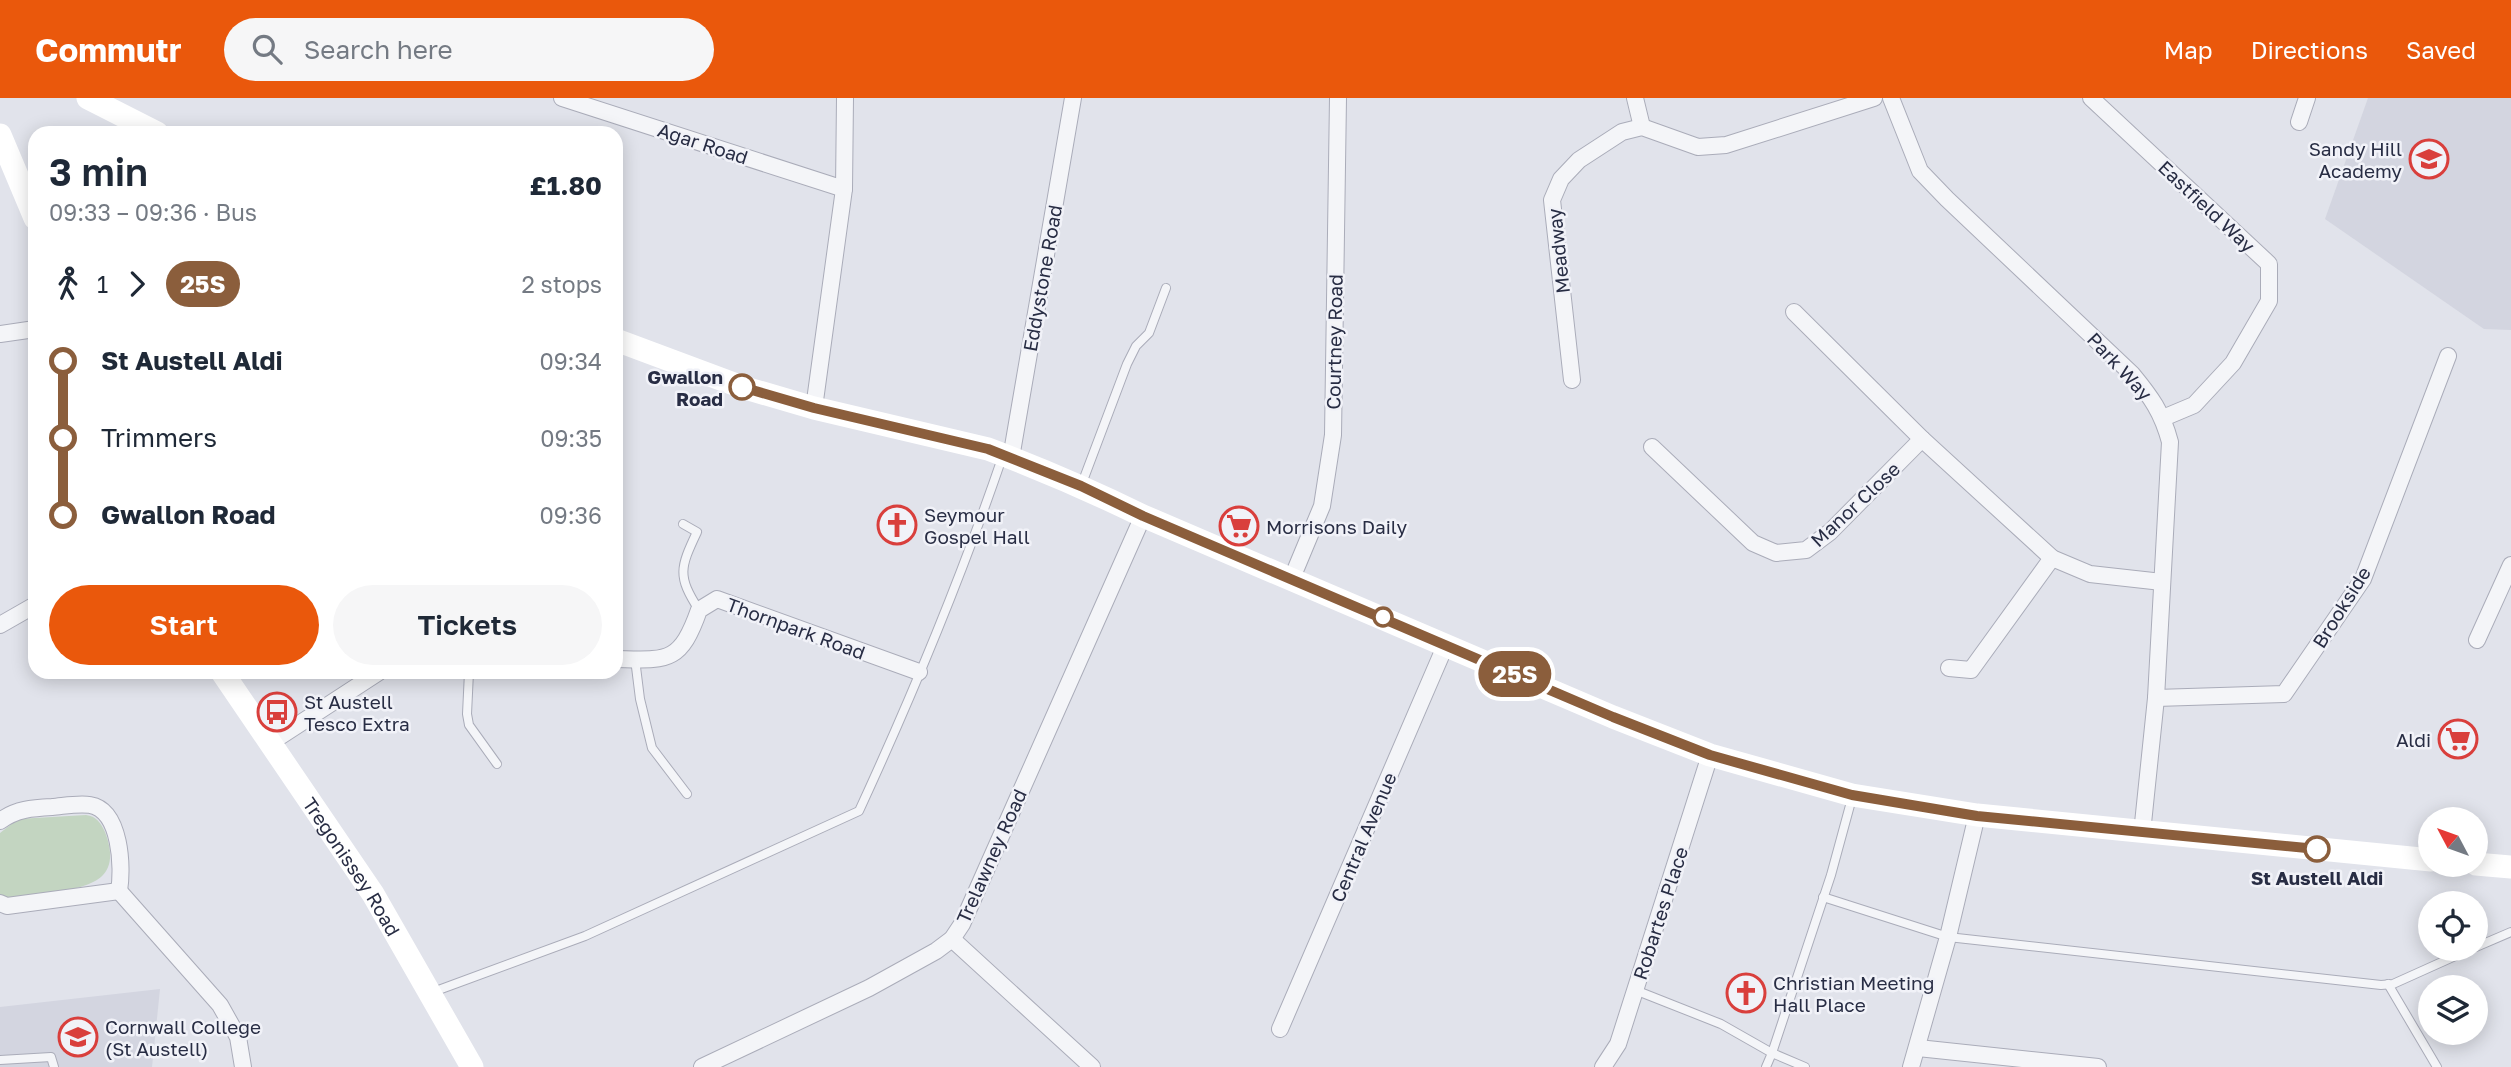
<!DOCTYPE html>
<html lang="en">
<head>
<meta charset="utf-8">
<style>
  :root { --surface:#fff; --page:#f6f6f7; --text:#1f2937; --muted:#747a83; --accent:#ea580c }
  body { margin:0; font-family:"Golos Text",sans-serif; background:var(--page); color:var(--text); height:100vh; display:flex; flex-direction:column; font-size:26px; white-space:nowrap }
  * { box-sizing:border-box; margin:0 }
  p { font-size:23px; color:var(--muted) }
  .icon { flex:none; width:38px; height:38px; fill:none; stroke:currentColor; stroke-width:2; stroke-linecap:round; stroke-linejoin:round }
  .map { position:relative; flex:1; overflow:hidden }
  .panel { position:absolute; left:28px; top:28px; width:595px; height:553px; display:flex; flex-direction:column; background:var(--surface); border-radius:21px; box-shadow:0 4px 18px #0003 }
  .panel>* { flex:none }
  .badge { padding:0 14px; border-radius:23px; font-size:24px; line-height:46px }
  .needle { width:46px; rotate:311deg }
  .tools { position:absolute; left:2418px; top:709px; display:grid; gap:14px }
  .tools a { display:grid; place-items:center; width:70px; height:70px; border-radius:50%; background:var(--surface); box-shadow:0 4px 18px #0003; font-size:35px }
  .map>.badge { position:absolute; translate:-50% -50%; box-shadow:0 0 0 4px #fff }
  .legs { display:flex; align-items:center; gap:10px; height:77px; padding:0 21px; font-size:23px }
  .legs p { margin-inline-start:auto }
  .summary { display:flex; align-items:center; justify-content:space-between; height:119px; padding:0 21px }
  h1 { font-size:38px; font-weight:600; line-height:52px }
  .cta { display:flex; gap:14px; margin-top:auto; padding:14px 21px }
  .cta a { flex:1; height:80px; border-radius:42px; background:var(--accent); color:#fff; font-size:28px; font-weight:600; line-height:80px; text-align:center }
  .cta a+a { background:var(--page); color:var(--text) }
  ul { padding:0 21px; list-style:none }
  li { display:flex; align-items:center; gap:24px; height:77px; font-size:26px }
  li i { display:grid; place-items:center; width:10px; height:100%; margin:0 9px; background:currentColor }
  li i::after { content:''; width:18px; height:18px; margin:-9px; border:5px solid; border-radius:50%; background:var(--surface) }
  li p { margin-inline-start:auto }
  li:first-child i { background:linear-gradient(#0000 50%,currentColor 0) }
  li:last-child i { background:linear-gradient(currentColor 50%,#0000 0) }
  header { display:flex; align-items:center; gap:42px; box-sizing:border-box; height:98px; padding:0 35px; background:var(--accent); color:#fff }
  header strong { font-size:33px }
  nav { display:flex; gap:38px; margin-inline-start:auto; font-size:24px }
  .search { width:490px; height:63px; background:var(--page); display:flex; align-items:center; gap:18px; box-sizing:border-box; padding:0 24px; border-radius:38px; color:var(--muted); font-size:26px }
  .map>svg:first-child { display:block }
  .built { fill:#d3d5e0 }
  .green { fill:#c3d5c1 }
  .lines { fill:none; stroke-linecap:round; stroke-linejoin:round }
  .lane-casing { stroke:#aaacb9; stroke-width:10 }
  .street-casing { stroke:#aaacb9; stroke-width:18 }
  .lane { stroke:#f4f5f8; stroke-width:8 }
  .street { stroke:#f4f5f8; stroke-width:16 }
  .secondary { stroke:#fff; stroke-width:23 }
  .line-1-casing { stroke:#fff; stroke-width:16 }
  .line-1 { stroke:#8b5e3c; stroke-width:10 }
  .stop-1-dot { fill:#fff; stroke:#8b5e3c; stroke-width:3.5 }
  .labels { text-anchor:middle; dominant-baseline:central; stroke-width:5; stroke-linejoin:round; paint-order:stroke }
  .street-label { font-size:19px; fill:#282d44; stroke:#f1f2f8 }
  .poi-label { font-size:19px; fill:#282d44; stroke:#f1f2f8; text-anchor:start }
  .stop-label { font-size:19px; font-weight:bold; fill:#282d44; stroke:#f1f2f8; text-anchor:end }
</style>
</head>
<body>
<header>
<strong>Commutr</strong>
<div class="search"><svg class="icon" aria-label="search" viewBox="0 0 24 24"><circle cx="10" cy="10" r="6"/><path d="M15 15l6 6"/></svg>Search here</div>
<nav><a>Map</a><a>Directions</a><a>Saved</a></nav>
</header>
<div class="map">
<svg width="2511" height="969" viewBox="0 0 2511 969">
  <rect width="100%" height="100%" fill="#e1e3eb"/>
  <g class="built">
    <path d="M2368,0H2511V232L2484,231L2325,121Z"/>
    <path d="M160,891L152,969H0V909Z"/>
  </g>
  <path class="green" d="M86,717C96,718 101,725 105,734C124,784 87,789 49,795C32,798 16,803 0,798V735L18,721Z"/>
  <g class="lines">
    <defs>
      <g id="lane">
        <path d="M1081,388L1127,266L1136,248L1149,235L1166,190"/>
        <path d="M683,426L697,434C680,470 677,478 699,512"/>
        <path d="M635,561L640,601L652,650L687,696"/>
        <path d="M469,574L467,616L469,627L497,666"/>
        <path d="M1823,799L1948,839L2381,887L2393,886L2473,850"/>
        <path d="M2476,849L2511,834"/>
        <path d="M2388,886L2437,969"/>
        <path d="M1635,892L1721,926L1772,955L1766,969"/>
        <path d="M433,894L585,838L859,713C912,598 961,480 1002,360"/>
        <path d="M0,962L51,959L54,969"/>
        <path d="M1805,969L1772,955L1831,777L1852,700"/>
      </g>
      <g id="street">
        <path d="M562,0L844,91"/>
        <path d="M1635,0L1642,29"/>
        <path d="M1891,0L1920,73L1947,101L2132,276C2151,299 2162,314 2170,344L2156,600L2142,735"/>
        <path d="M2091,0L2269,166V203L2233,265L2194,307L2163,320"/>
        <path d="M2299,24L2307,0"/>
        <path d="M1794,214L1922,341L2052,460L2090,476L2162,484"/>
        <path d="M0,236L35,231"/>
        <path d="M1572,282L1552,102L1561,81L1579,62L1622,34L1642,29L1698,49L1726,47L1874,0"/>
        <path d="M814,310L844,91L845,0"/>
        <path d="M1652,349L1753,445L1776,455L1806,452L1830,434L1922,341"/>
        <path d="M1011,360L1073,0"/>
        <path d="M1292,480L1322,408L1333,337L1338,0"/>
        <path d="M0,527L35,507"/>
        <path d="M2477,542L2511,467"/>
        <path d="M616,561C667,562 680,566 699,512L717,501L919,574"/>
        <path d="M1949,570L1971,572L2052,460"/>
        <path d="M2156,600L2284,596L2363,481L2448,258"/>
        <path d="M270,645L379,574"/>
        <path d="M0,723C16,711 33,710 52,709C64,708 79,705 90,707C121,712 123,770 119,793"/>
        <path d="M119,793L220,907L238,939L243,969"/>
        <path d="M0,805L7,808L119,793"/>
        <path d="M952,841L1092,969"/>
        <path d="M1280,931L1446,546"/>
        <path d="M1918,950L2098,969"/>
        <path d="M702,969L869,890L936,853L952,841L962,826L1143,418"/>
        <path d="M1603,969L1618,946L1710,657"/>
        <path d="M1911,969L1948,839L1977,717"/>
      </g>
    </defs>
    <use href="#lane" class="lane-casing"/>
    <use href="#street" class="street-casing"/>
    <use href="#lane" class="lane"/>
    <use href="#street" class="street"/>
    <g class="secondary">
      <path d="M88,0L157,35"/>
      <path d="M0,37L35,120"/>
      <path d="M616,242L742,289L814,310L988,351C1041,371 1092,393 1143,418L1613,619L1710,657L1852,697L1977,717L2431,762"/>
      <path id="s1" d="M222,574L373,796L472,969"/>
      <path d="M2476,766L2511,769"/>
    </g>
  </g>
  <g class="lines">
    <defs>
      <path id="line-1" d="M742,289L814,310L988,351L1081,388L1143,418L1613,619L1710,657L1852,697L1977,718L2317,751"/>
    </defs>
    <use href="#line-1" class="line-1-casing"/>
    <use href="#line-1" class="line-1"/>
  </g>
  <defs>
    <symbol id="school-ring" viewBox="-11 -11 22 22"><circle r="9.5" fill="#f1f2f8" stroke="#d93f3c" stroke-width="1.5"/><path d="M0-5L7-2L0 1L-7-2ZM-4 1L0 2.5L4 1V4Q0 6-4 4Z" fill="#d93f3c"/></symbol>
    <symbol id="church-ring" viewBox="-11 -11 22 22"><circle r="9.5" fill="#f1f2f8" stroke="#d93f3c" stroke-width="1.5"/><path d="M-1.2-6h2.4v3.5h3.3v2.4h-3.3V6h-2.4V-.1h-3.3v-2.4h3.3Z" fill="#d93f3c"/></symbol>
    <symbol id="supermarket-ring" viewBox="-11 -11 22 22"><circle r="9.5" fill="#f1f2f8" stroke="#d93f3c" stroke-width="1.5"/><path d="M-6-5.5h2.5l.6 2H6L4.5 2H-2.5L-4.4-4H-6ZM-1.5 3.2a1.3 1.3 0 1 0 .1 0ZM3 3.2a1.3 1.3 0 1 0 .1 0Z" fill="#d93f3c"/></symbol>
    <symbol id="bus-ring" viewBox="-11 -11 22 22"><circle r="9.5" fill="#f1f2f8" stroke="#d93f3c" stroke-width="1.5"/><path d="M-5-6H5V4H4V6H2V4H-2V6H-4V4H-5ZM-3.5-4V0h7V-4ZM-3.5 1.2v1.5H-2V1.2ZM2 1.2v1.5H3.5V1.2Z" fill="#d93f3c"/></symbol>
    <symbol id="university-ring" viewBox="-11 -11 22 22"><circle r="9.5" fill="#f1f2f8" stroke="#d93f3c" stroke-width="1.5"/><path d="M0-5L7-2L0 1L-7-2ZM-4 1L0 2.5L4 1V4Q0 6-4 4Z" fill="#d93f3c"/></symbol>
  </defs>
  <g fill-rule="evenodd">
    <use href="#school-ring" x="2407" y="39" width="44" height="44"/>
    <use href="#church-ring" x="875" y="405" width="44" height="44"/>
    <use href="#supermarket-ring" x="1217" y="406" width="44" height="44"/>
    <use href="#bus-ring" x="255" y="592" width="44" height="44"/>
    <use href="#supermarket-ring" x="2436" y="619" width="44" height="44"/>
    <use href="#church-ring" x="1724" y="873" width="44" height="44"/>
    <use href="#university-ring" x="56" y="917" width="44" height="44"/>
  </g>
  <g class="stop-1-dot">
    <circle cx="742" cy="289" r="12"/>
    <circle cx="1383" cy="519" r="9"/>
    <circle cx="2317" cy="751" r="12"/>
  </g>
  <g class="labels">
    <g class="street-label">
      <text transform="translate(703 45) rotate(18)">Agar Road</text>
      <text transform="translate(2207 108) rotate(43)">Eastfield Way</text>
      <text transform="translate(1558 153) rotate(-96)">Meadway</text>
      <text transform="translate(1042 180) rotate(-80)">Eddystone Road</text>
      <text transform="translate(1334 244) rotate(-89)">Courtney Road</text>
      <text transform="translate(2120 268) rotate(47)">Park Way</text>
      <text transform="translate(1855 406) rotate(-43)">Manor Close</text>
      <text transform="translate(2341 509) rotate(-58)">Brookside</text>
      <text transform="translate(796 530) rotate(20)">Thornpark Road</text>
      <text transform="translate(1363 739) rotate(-67)">Central Avenue</text>
      <text transform="translate(991 758) rotate(-66)">Trelawney Road</text>
      <text stroke="none"><textPath href="#s1" startOffset="234">Tregonissey Road</textPath></text>
      <text transform="translate(1660 815) rotate(-72)">Robartes Place</text>
    </g>
    <g class="poi-label">
      <text x="2402" y="50" text-anchor="end">Sandy Hill<tspan x="2402" dy="22">Academy</tspan></text>
      <text x="924" y="416">Seymour<tspan x="924" dy="22">Gospel Hall</tspan></text>
      <text x="1266" y="428">Morrisons Daily</text>
      <text x="304" y="603">St Austell<tspan x="304" dy="22">Tesco Extra</tspan></text>
      <text x="2431" y="641" text-anchor="end">Aldi</text>
      <text x="1773" y="884">Christian Meeting<tspan x="1773" dy="22">Hall Place</tspan></text>
      <text x="105" y="928">Cornwall College<tspan x="105" dy="22">(St Austell)</tspan></text>
    </g>
    <g class="stop-label">
      <text x="723" y="278">Gwallon<tspan x="723" dy="22">Road</tspan></text>
      <text x="2317" y="779" text-anchor="middle">St Austell Aldi</text>
    </g>
  </g>
</svg>
<div class="tools">
<a><svg class="needle" viewBox="-14 -14 28 28"><path d="M0-13l5 13h-10z" fill="#e53935"/><path d="M0 13l5-13h-10z" fill="#747a83"/></svg></a>
<a><svg class="icon" aria-label="locate" viewBox="0 0 24 24"><circle cx="12" cy="12" r="6"/><path d="M12 2v4M12 18v4M2 12h4M18 12h4"/></svg></a>
<a><svg class="icon" aria-label="layers" viewBox="0 0 24 24"><path d="M12 4l9 5-9 5-9-5zM3 14l9 5 9-5"/></svg></a>
</div>
<b class="badge" style="left:1515px;top:576px;background:#8b5e3c;color:#fff">25S</b>
<section class="panel">
<div class="summary"><div><h1>3 min</h1><p>09:33 – 09:36 · Bus</p></div><b>£1.80</b></div>
<div class="legs"><svg class="icon" aria-label="walk" viewBox="0 0 24 24"><circle cx="13" cy="4" r="2"/><path d="M13 8l-2 6 4 7M11 14l-3 7M7 12l3-4h3l4 4"/></svg>1<svg class="icon" aria-label="forward" viewBox="0 0 24 24"><path d="M9 5l7 7-7 7"/></svg><b class="badge" style="background:#8b5e3c;color:#fff">25S</b><p>2 stops</p></div>
<ul>
<li><i style="color:#8b5e3c"></i><b>St Austell Aldi</b><p>09:34</p></li>
<li><i style="color:#8b5e3c"></i><span>Trimmers</span><p>09:35</p></li>
<li><i style="color:#8b5e3c"></i><b>Gwallon Road</b><p>09:36</p></li>
</ul>
<div class="cta"><a>Start</a><a>Tickets</a></div>
</section>
</div>
</body>
</html>
